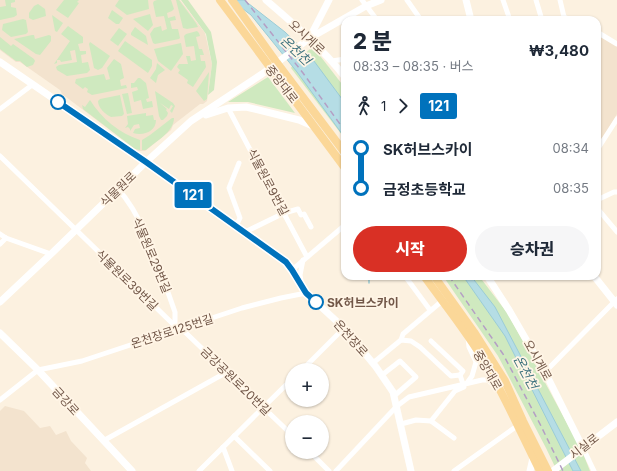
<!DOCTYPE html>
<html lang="ko">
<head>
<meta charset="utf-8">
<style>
  :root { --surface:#fff; --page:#f6f6f7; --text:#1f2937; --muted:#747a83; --accent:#d93025 }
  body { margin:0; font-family:Inter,"Noto Sans KR",sans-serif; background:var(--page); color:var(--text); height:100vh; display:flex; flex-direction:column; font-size:15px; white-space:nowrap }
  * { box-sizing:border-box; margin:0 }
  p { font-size:13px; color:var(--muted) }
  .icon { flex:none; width:22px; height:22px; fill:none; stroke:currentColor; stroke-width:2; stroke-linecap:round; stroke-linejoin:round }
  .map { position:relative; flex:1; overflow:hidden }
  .details { position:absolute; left:341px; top:16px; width:260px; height:264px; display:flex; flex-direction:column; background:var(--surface); border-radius:12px; box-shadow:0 1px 3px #0004 }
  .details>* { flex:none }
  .badge { padding:0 8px; border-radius:3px; font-size:14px; line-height:26px }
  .tools { position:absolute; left:285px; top:363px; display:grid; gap:8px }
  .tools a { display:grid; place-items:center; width:44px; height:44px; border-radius:50%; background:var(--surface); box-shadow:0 1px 3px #0004; font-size:20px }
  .map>.badge { position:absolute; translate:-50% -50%; box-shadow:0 0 0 2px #fff }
  .legs { display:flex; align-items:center; gap:6px; height:44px; padding:0 12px; font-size:13px }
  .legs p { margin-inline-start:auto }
  .headline { display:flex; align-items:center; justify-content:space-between; height:68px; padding:0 12px }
  h1 { font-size:22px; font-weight:800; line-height:30px }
  .cta { display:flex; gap:8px; margin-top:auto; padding:8px 12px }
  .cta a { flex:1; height:46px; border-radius:24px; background:var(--accent); color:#fff; font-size:16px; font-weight:800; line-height:46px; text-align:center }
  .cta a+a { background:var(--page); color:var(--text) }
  ul { padding:0 12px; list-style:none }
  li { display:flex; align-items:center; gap:14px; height:40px; font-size:15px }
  li i { display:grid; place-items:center; width:6px; height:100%; margin:0 5px; background:currentColor }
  li i::after { content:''; width:10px; height:10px; margin:-5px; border:3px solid; border-radius:50%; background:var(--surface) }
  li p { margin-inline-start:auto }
  li:first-child i { background:linear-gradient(#0000 50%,currentColor 0) }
  li:last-child i { background:linear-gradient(currentColor 50%,#0000 0) }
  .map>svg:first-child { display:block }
  .residential { fill:#f3e3ce }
  .green { fill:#cfe9bf }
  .water { fill:#b5dde5; stroke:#9bccd6 }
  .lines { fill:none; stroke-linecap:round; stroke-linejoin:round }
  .stream { stroke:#9bccd6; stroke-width:1.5 }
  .minor { stroke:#fff; stroke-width:5 }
  .tertiary { stroke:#fff; stroke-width:7 }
  .secondary { stroke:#fff; stroke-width:7 }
  .primary { stroke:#fbd798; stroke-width:8 }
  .rail { stroke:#b49fc4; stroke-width:1.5; stroke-dasharray:6 4; stroke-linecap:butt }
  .line-1-casing { stroke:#fff; stroke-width:9 }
  .line-1 { stroke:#0072bc; stroke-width:6 }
  .stop-1-dot { fill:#fff; stroke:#0072bc; stroke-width:2 }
  .labels { text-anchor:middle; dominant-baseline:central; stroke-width:3.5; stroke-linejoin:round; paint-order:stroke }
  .street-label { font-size:12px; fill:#725748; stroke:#fff5e6 }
  .stop-label { font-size:12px; font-weight:bold; fill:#725748; stroke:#fff5e6; text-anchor:start }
  .water-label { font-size:13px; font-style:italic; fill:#3f737f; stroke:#fff5e6 }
</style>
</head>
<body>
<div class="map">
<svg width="617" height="471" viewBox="0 0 617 471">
  <rect width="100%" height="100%" fill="#fcf1e0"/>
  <g class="residential">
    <path d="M0,0H180L205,33L212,64L207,101L203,104H200L173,125L171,130L145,151H138L62,94L60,90L20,62H16L0,50Z"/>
    <path d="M597,34L617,45V114L606,133L597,144Z"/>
    <path d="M5,406L24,411L40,428L50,426L56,435L66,431L71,441L87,458L85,463L91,471H0V411Z"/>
  </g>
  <g class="green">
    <path d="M5,0H15V2L11,3V7L16,8L17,15L14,17L0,20V7L6,6Z"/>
    <path d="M64,0H79L77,2L79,3L68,18L56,10Z"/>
    <path d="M119,0H148L149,9L127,15L115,6Z"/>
    <path d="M157,0H171L174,9L172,11L167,13L168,18L175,16L176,20L170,21L172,29H178L180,38L179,39L155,44L153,43L150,34L154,28L161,26L162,31L167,29L164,16L156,17L153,3L154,1Z"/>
    <path d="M176,0H179L196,23L198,27L187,29L183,28Z"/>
    <path d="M181,0H188L211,32L217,62L214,90L208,95L212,64L206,34Z"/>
    <path d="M38,4L45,9L46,16L33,20L29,18V13L34,6Z"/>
    <path d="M112,10L123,18L119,24H116L108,18Z"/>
    <path d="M150,14L153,25L148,31L133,19Z"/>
    <path d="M52,15L63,23L57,32L55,31Z"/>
    <path d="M23,19L26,20L28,32L26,34L11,37L2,30L3,24Z"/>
    <path d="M68,26L83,37V43L78,44L80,51H86V54L81,55L82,63L88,62L90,70L87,73L67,76L57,70L56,67L59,65L77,62L75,50L70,51L72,60L61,62L60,60H57V63L54,64L70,41L61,34Z"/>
    <path d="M135,27L146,36L148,45L131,35V33Z"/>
    <path d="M119,28L127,34L118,46L110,40Z"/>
    <path d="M197,31L199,33L200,36L196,37L199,49H202L204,55H200L201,61H205L206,67L193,87L187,83L188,80L178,73L180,70L177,67L179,64H188L186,56H190L191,61L196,60L194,46L186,47L184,36L186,34Z"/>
    <path d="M32,35H34L35,39L49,35L51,36V41L40,55L36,54L14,39Z"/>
    <path d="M0,37L11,46L13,44L34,59L35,61L33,65L27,67L20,61H16L0,49Z"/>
    <path d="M125,41L152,60V66L148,73L118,51Z"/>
    <path d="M90,42L110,56L102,68L98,70L94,68L89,44Z"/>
    <path d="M181,43L183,54L171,71L158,61L154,49Z"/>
    <path d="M311,48H314L345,88V139L291,68L292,66Z"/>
    <path d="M114,59L121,64L124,78L120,80L121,86L126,85L127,88L92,95L87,92L88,89L85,87L83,89L75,83L76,79L104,74L106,80L110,79L107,68Z"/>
    <path d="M157,63L165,70L158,75L156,83L150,78L156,69Z"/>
    <path d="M209,72L207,99L204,101L196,91Z"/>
    <path d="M268,77L295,113L248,102H228Z"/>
    <path d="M138,78H140L146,83L149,98L146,99L147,102L152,101L153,107L143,109L141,100L134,102L132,92L138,90L137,87L131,88V83H134Z"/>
    <path d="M155,91L173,103L175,106L172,113L170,111L173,106L171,105L169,109L160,103L167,109L166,110L168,113L167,116L163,120H161L159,116Z"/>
    <path d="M128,93L132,113L127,114L122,94Z"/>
    <path d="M120,95L124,114L122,116L111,117C105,114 98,108 98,101L100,99Z"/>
    <path d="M90,100C102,119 119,133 140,140V150L135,149L83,109L82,105L85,107Z"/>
    <path d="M146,113V116L153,115L154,120H156C156,132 143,136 133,133L135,129L140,128L139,124L134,125L130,131V129L128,127L125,128L128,124L127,116Z"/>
    <path d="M172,118H174C174,132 155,142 146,150H142V140L150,135Z"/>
    <path d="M443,276H479L508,314L582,451L590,471H557L546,448L498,356Z"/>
  </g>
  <g class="water">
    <path d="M231,0H244L285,32L311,57L345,103V138L297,72L251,15Z"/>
    <path d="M463,276H471L495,307L581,471H573L505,336Z"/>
  </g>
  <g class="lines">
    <path class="stream" d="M369,276V283"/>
    <g class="minor">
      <path d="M362,0L377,20"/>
      <path d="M407,0L421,20"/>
      <path d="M503,0L510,20"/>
      <path d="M536,0L542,20"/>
      <path d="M560,0L564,17L571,20"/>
      <path d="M597,32L617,44"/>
      <path d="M332,61L345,59"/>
      <path d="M228,108L307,257"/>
      <path d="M0,109L32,85"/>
      <path d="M597,150L617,119"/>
      <path d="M0,156L174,325L186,333L292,435"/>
      <path d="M118,189C145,218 161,274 175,312V326"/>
      <path d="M597,200L614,192H617"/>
      <path d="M597,208L617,232"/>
      <path d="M236,226L240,218L229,188L239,163"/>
      <path d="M245,232L284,213L298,209L301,215L304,214L311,227"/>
      <path d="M0,234L6,238L51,254"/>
      <path d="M0,244L6,238"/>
      <path d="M292,270L345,225"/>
      <path d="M405,276L430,310"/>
      <path d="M301,281L300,275L303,260"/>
      <path d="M401,340L403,334L442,301"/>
      <path d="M431,341L463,371L460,375"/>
      <path d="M373,363L401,340L411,341L420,347L451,376L460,375L464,387L455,391L431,421L416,420L401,424"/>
      <path d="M302,370L344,328"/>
      <path d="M545,372L617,299"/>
      <path d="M382,375L400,361L416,377L394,396"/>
      <path d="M467,383L472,376L476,362L469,347L468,338"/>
      <path d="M0,400L38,370L82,361L242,308L281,298L306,293"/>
      <path d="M431,421L454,438"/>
      <path d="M234,436L270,471"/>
      <path d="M103,441L227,372"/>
      <path d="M223,447L232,471"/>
      <path d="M583,448L594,471"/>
      <path d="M310,452L329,471"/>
      <path d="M199,471L292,379"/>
      <path d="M336,471L397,406L409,397L482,380H488L497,389"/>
      <path d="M454,471L517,426"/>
    </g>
    <g class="tertiary">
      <path d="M310,37L329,0"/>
      <path d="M310,38L366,6L381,0"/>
      <path d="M306,293L344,328L376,367L393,392L411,471"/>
      <path d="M0,333L38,370L132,471"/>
      <path d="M530,471L533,458"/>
    </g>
    <g class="secondary">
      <path d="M266,0C294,24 322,48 345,77"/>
      <path d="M466,0L471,20"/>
      <path d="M0,62L146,162L286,262L292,270L306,293"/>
      <path d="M206,115L228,108L246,107L299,120L315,127"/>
      <path d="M487,276L509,310L545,372L583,448"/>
      <path d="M594,276L617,305"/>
      <path d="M0,302L51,254L146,162L191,121L262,74L310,38"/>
      <path d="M553,471L617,422"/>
    </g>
    <g class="primary">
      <path d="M220,0L345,168"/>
      <path d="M232,0L277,63L345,153"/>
      <path d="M424,276C445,305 468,333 486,364C506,399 522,435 540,471"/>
      <path d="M434,276L474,332L505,381L523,421L548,471"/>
    </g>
    <g class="rail">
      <path d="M245,0L303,73L345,131"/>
      <path d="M449,276L503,354L541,426L563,471"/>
    </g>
  </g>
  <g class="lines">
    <defs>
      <path id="line-1" d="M58,102L146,162L286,262L292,270L306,293L316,302"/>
    </defs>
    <use href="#line-1" class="line-1-casing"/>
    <use href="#line-1" class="line-1"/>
  </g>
  <g class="stop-1-dot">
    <circle cx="58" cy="102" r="7"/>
    <circle cx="316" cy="302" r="7"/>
  </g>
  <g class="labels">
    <g class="street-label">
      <text transform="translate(307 37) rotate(43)">오시게로</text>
      <text transform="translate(282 84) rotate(52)">중앙대로</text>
      <text transform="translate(268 182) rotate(62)">식물원로9번길</text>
      <text transform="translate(118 189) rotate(-44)">식물원로</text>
      <text transform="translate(152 255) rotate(67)">식물원로29번길</text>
      <text transform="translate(127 280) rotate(44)">식물원로39번길</text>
      <text transform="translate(172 331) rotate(-18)">온천장로125번길</text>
      <text transform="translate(351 338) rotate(48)">온천장로</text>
      <text transform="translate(538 360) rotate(61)">오시게로</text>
      <text transform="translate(488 370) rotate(60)">중앙대로</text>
      <text transform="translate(236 381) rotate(44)">금강공원로20번길</text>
      <text transform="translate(66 401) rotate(48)">금강로</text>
      <text transform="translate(584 446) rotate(-38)">시실로</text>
    </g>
    <g class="stop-label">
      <text x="327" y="302">SK허브스카이</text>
    </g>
    <g class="water-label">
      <text transform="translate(296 50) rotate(43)">온천천</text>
      <text transform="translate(526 372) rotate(62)">온천천</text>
    </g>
  </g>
</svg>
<div class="tools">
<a>+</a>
<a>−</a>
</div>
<b class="badge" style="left:193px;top:195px;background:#0072bc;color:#fff">121</b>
<section class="details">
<div class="headline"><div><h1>2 분</h1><p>08:33 – 08:35 · 버스</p></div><b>₩3,480</b></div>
<div class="legs"><svg class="icon" aria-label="walk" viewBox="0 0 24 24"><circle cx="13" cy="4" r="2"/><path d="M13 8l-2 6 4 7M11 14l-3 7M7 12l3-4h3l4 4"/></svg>1<svg class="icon" aria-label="forward" viewBox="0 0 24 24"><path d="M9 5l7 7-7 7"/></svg><b class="badge" style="background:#0072bc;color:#fff">121</b></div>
<ul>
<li><i style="color:#0072bc"></i><b>SK허브스카이</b><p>08:34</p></li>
<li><i style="color:#0072bc"></i><b>금정초등학교</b><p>08:35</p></li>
</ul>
<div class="cta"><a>시작</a><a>승차권</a></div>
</section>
</div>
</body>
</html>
